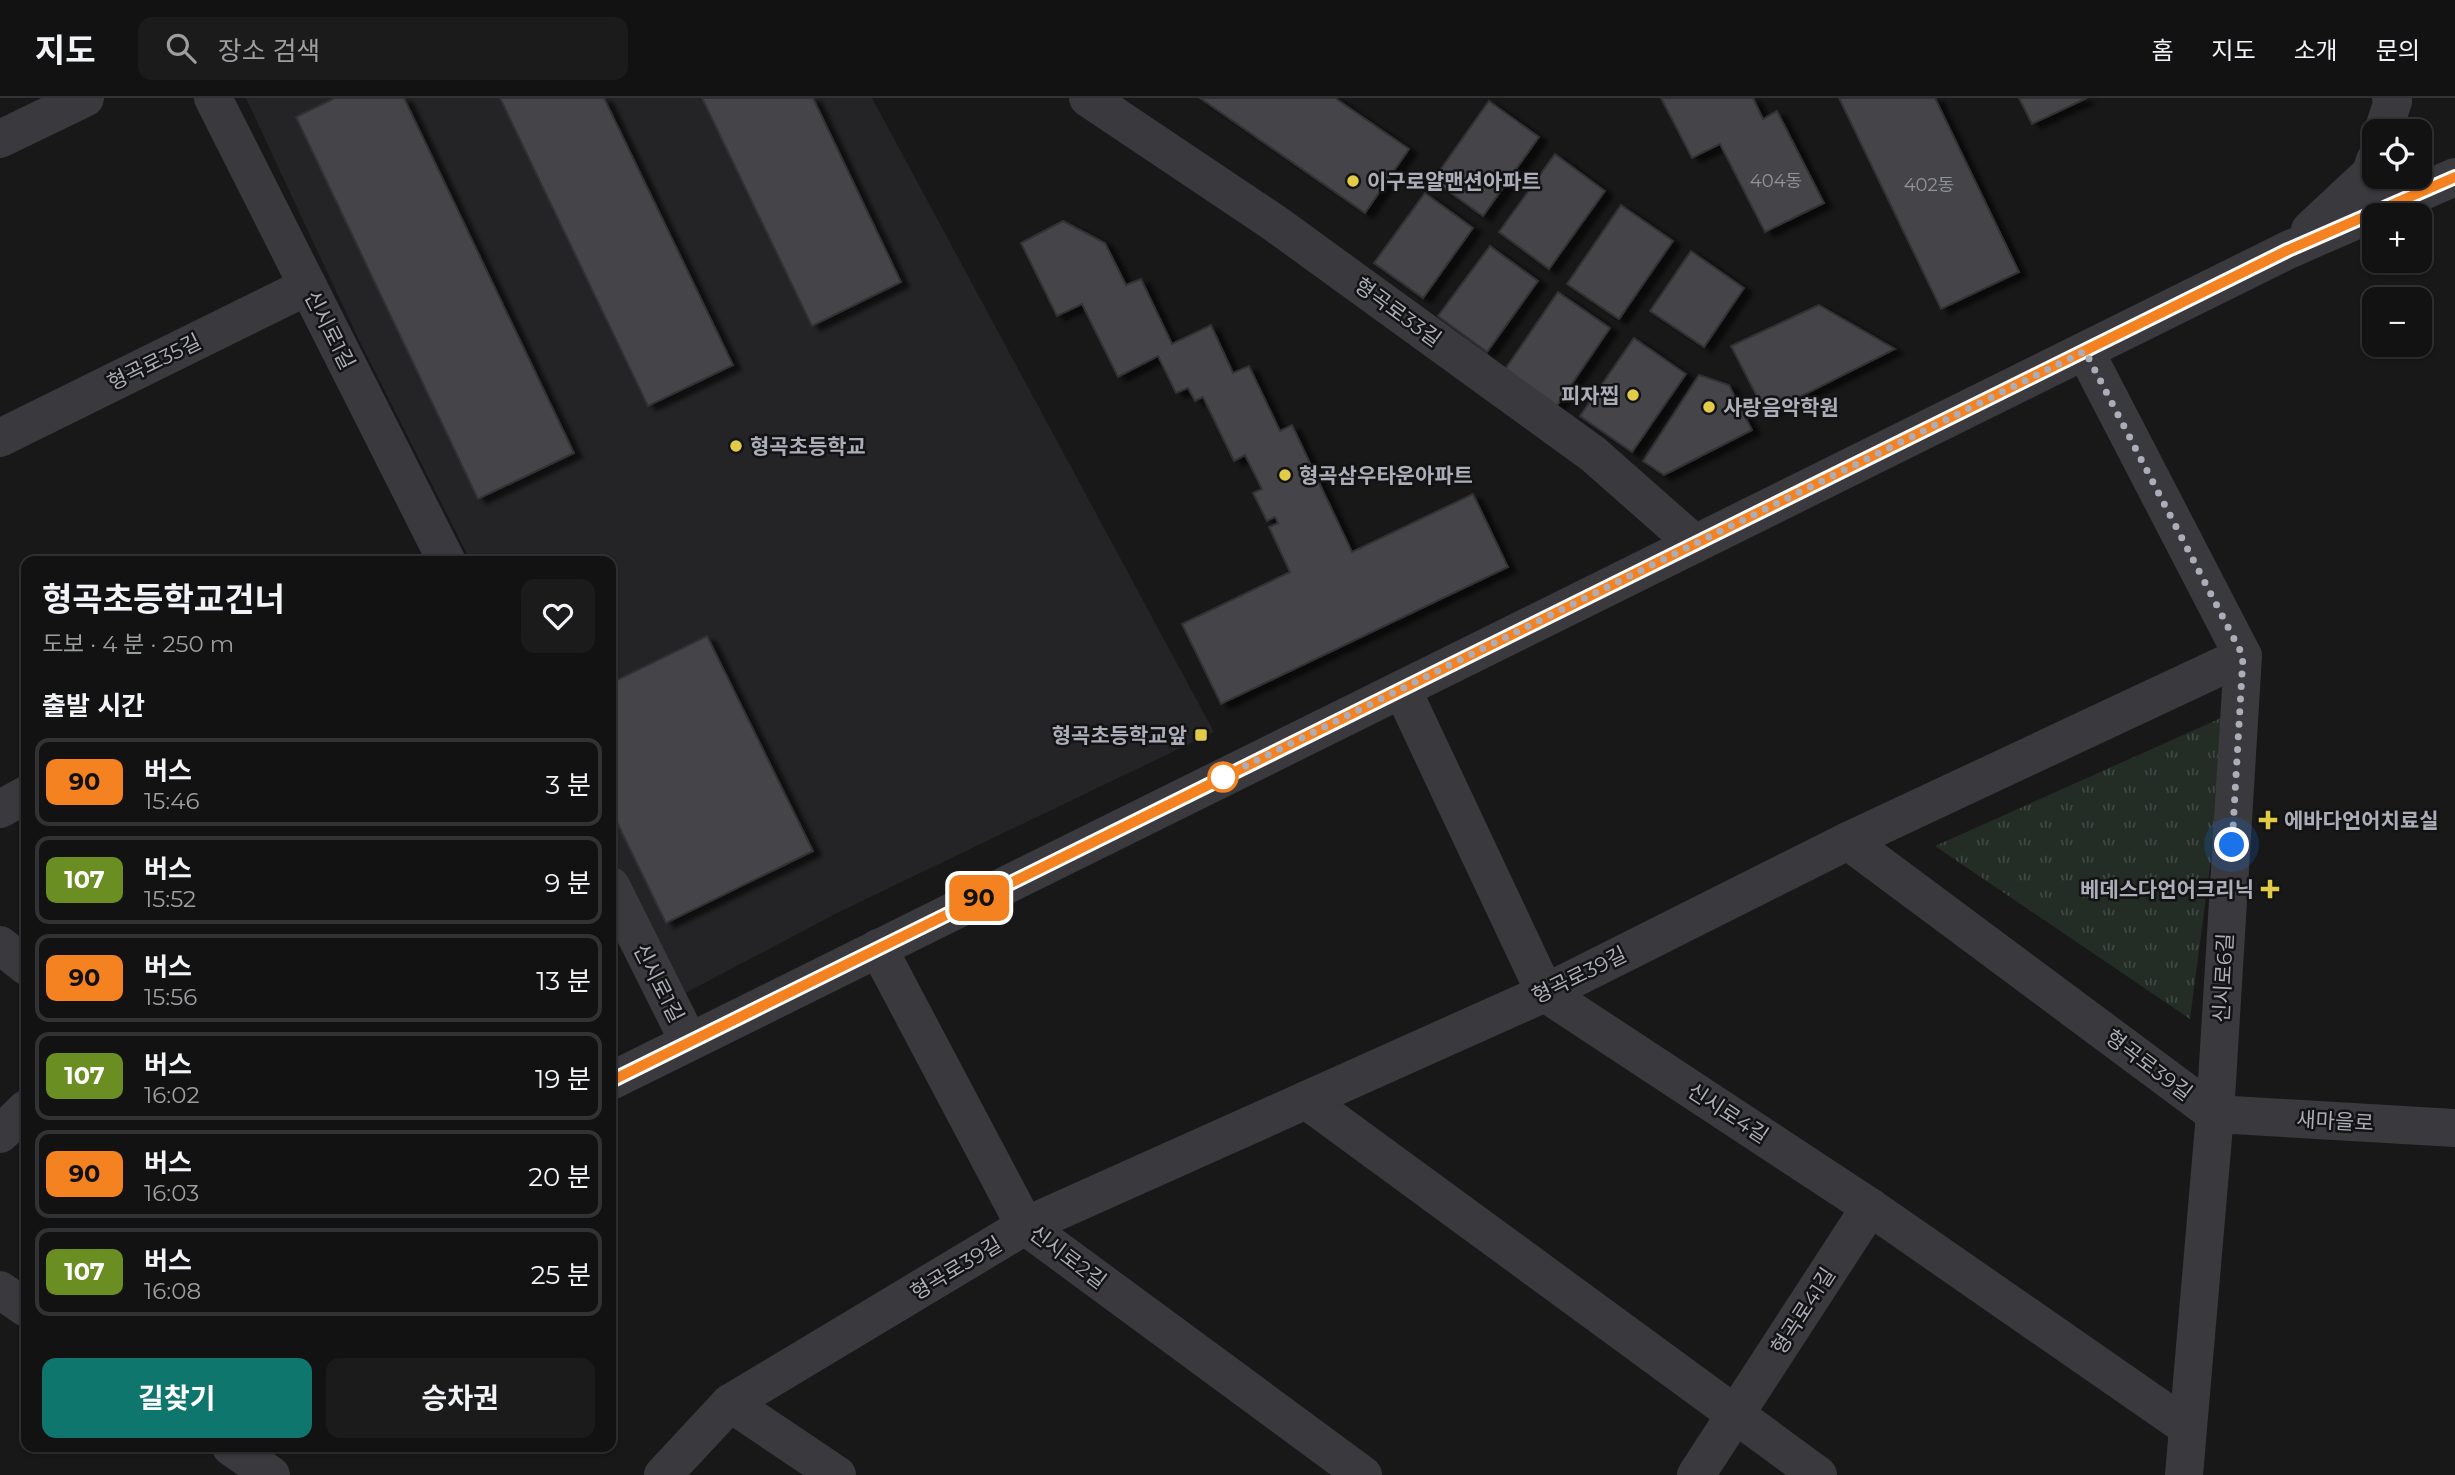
<!DOCTYPE html>
<html lang="ko">
<head>
<meta charset="utf-8">
<style>
  :root { --surface:#121213; --page:#1b1b1c; --text:#f1f3f6; --muted:#9c9ea0; --line:#313233; --accent:#0f766e }
  body { margin:0; font-family:Montserrat,"Noto Sans KR",sans-serif; background:var(--page); color:var(--text); height:100vh; display:flex; flex-direction:column; font-size:26px; white-space:nowrap }
  * { box-sizing:border-box; margin:0 }
  p { font-size:23px; color:var(--muted) }
  .icon { flex:none; width:38px; height:38px; fill:none; stroke:currentColor; stroke-width:2; stroke-linecap:round; stroke-linejoin:round }
  .map { position:relative; flex:1; overflow:hidden }
  .sheet { position:absolute; left:21px; top:458px; width:595px; height:896px; display:flex; flex-direction:column; background:var(--surface); border-radius:14px; box-shadow:0 2px 5px #0004,0 0 0 2px var(--line) }
  .sheet>* { flex:none }
  .badge { padding:0 14px; border-radius:10px; font-size:24px; line-height:46px }
  .controls { position:absolute; left:2362px; top:21px; display:grid; gap:14px }
  .controls a { display:grid; place-items:center; width:70px; height:70px; border-radius:14px; background:var(--surface); box-shadow:0 2px 5px #0004,0 0 0 2px var(--line); font-size:35px }
  .you { position:absolute; width:35px; height:35px; margin:-18px; border:5px solid #fff; border-radius:50%; background:#1a73e8; box-shadow:0 0 0 10px #1a73e833 }
  .map>.badge { position:absolute; translate:-50% -50%; box-shadow:0 0 0 4px #fff }
  h2 { padding:0 21px; font-size:26px; line-height:63px }
  .round { display:grid; place-items:center; flex:none; width:74px; height:74px; border-radius:14px; background:var(--page) }
  .headline { display:flex; align-items:center; justify-content:space-between; height:119px; padding:0 21px }
  h1 { font-size:33px; font-weight:700; line-height:52px }
  .action { display:flex; gap:14px; margin-top:auto; padding:14px 21px }
  .action a { flex:1; height:80px; border-radius:14px; background:var(--accent); color:#fff; font-size:28px; font-weight:700; line-height:80px; text-align:center }
  .action a+a { background:var(--page); color:var(--text) }
  ul { padding:0; list-style:none }
  li { display:flex; align-items:center; gap:21px; height:88px; margin:0 14px 10px; padding:0 7px; border:4px solid var(--line); border-radius:14px }
  li div { flex:1 }
  li b { display:block; font-size:26px }
  li em { font-style:normal }
  li .badge { min-width:77px; font-weight:700; text-align:center }
  header { display:flex; align-items:center; gap:42px; box-sizing:border-box; height:98px; padding:0 35px; background:var(--surface); border-bottom:2px solid var(--line) }
  header strong { font-size:33px }
  nav { display:flex; gap:38px; margin-inline-start:auto; font-size:24px }
  .search { width:490px; height:63px; background:var(--page); display:flex; align-items:center; gap:18px; box-sizing:border-box; padding:0 24px; border-radius:14px; color:var(--muted); font-size:26px }
  .map>svg:first-child { display:block }
  .built { fill:#242426 }
  .park { fill:url(#park-tufts) }
  .building { fill:#454549; stroke:#333235; stroke-width:2; filter:url(#shadow) }
  .lines { fill:none; stroke-linecap:round; stroke-linejoin:round }
  .minor { stroke:#39393e; stroke-width:38 }
  .line-casing { stroke:#fff; stroke-width:16 }
  .line { stroke:#f58220; stroke-width:10 }
  .walk { stroke:#abadb8; stroke-width:7; stroke-dasharray:0 12.6 }
  .poi-dot { fill:#e1cb48; stroke:#131314; stroke-width:2.5 }
  .stop-dot { fill:#fff; stroke:#f58220; stroke-width:3.5 }
  .labels { text-anchor:middle; dominant-baseline:central; stroke-width:5; stroke-linejoin:round; paint-order:stroke }
  .number-label { font-size:18px; fill:#92939c }
  .poi-label { font-size:21px; font-weight:bold; fill:#abadb8; stroke:#131314; text-anchor:start }
  .street-label { font-size:21px; fill:#abadb8; stroke:#131314 }
</style>
</head>
<body>
<header>
<strong>지도</strong>
<div class="search"><svg class="icon" aria-label="search" viewBox="0 0 24 24"><circle cx="10" cy="10" r="6"/><path d="M15 15l6 6"/></svg>장소 검색</div>
<nav><a>홈</a><a>지도</a><a>소개</a><a>문의</a></nav>
</header>
<div class="map">
<svg width="2455" height="1377" viewBox="0 0 2455 1377">
  <defs>
    <pattern id="park-tufts" width="24" height="20" patternUnits="userSpaceOnUse" patternTransform="scale(1.75)"><rect width="24" height="20" fill="#242c26"/><path d="M3 7l-1-3M5 7V3M7 7l1-3M15 17l-1-3M17 17v-4M19 17l1-3" fill="none" stroke="#414843"/></pattern>
    <filter id="shadow"><feDropShadow dx="8" dy="4.5" stdDeviation="2" flood-color="#0009"/></filter>
  </defs>
  <rect width="100%" height="100%" fill="#181819"/>
  <path class="built" d="M246,0H872L1214,634L839,814L678,899L611,760V464H471L358,240Z"/>
  <path class="park" d="M2230,616L2190,921L1935,748Z"/>
  <g class="building">
    <path d="M335,0H404L574,355L478,401L296,19Z"/>
    <path d="M500,0H604L733,267L648,308Z"/>
    <path d="M702,0H813L901,184L812,228Z"/>
    <path d="M1200,0H1335L1409,51L1365,115Z"/>
    <path d="M1661,0H1753L1763,21L1777,13L1824,105L1765,134L1720,46L1692,60Z"/>
    <path d="M1839,0H1935L2019,174L1941,211Z"/>
    <path d="M2019,0H2087L2032,26Z"/>
    <path d="M1489,3L1539,39L1483,118L1433,82Z"/>
    <path d="M1555,56L1605,93L1549,171L1499,134Z"/>
    <path d="M1425,95L1473,130L1423,200L1374,165Z"/>
    <path d="M1621,107L1673,143L1619,221L1567,186Z"/>
    <path d="M1063,123L1105,145L1126,187L1141,181L1172,246L1211,227L1233,275L1249,268L1280,333L1292,327L1352,454L1473,396L1508,469L1221,606L1182,526L1290,474L1269,429L1278,425L1275,419L1267,423L1253,395L1262,391L1245,357L1234,363L1203,299L1195,303L1188,290L1176,295L1158,258L1118,279L1082,206L1057,218L1021,145Z"/>
    <path d="M1490,148L1538,183L1487,254L1438,218Z"/>
    <path d="M1691,153L1744,190L1704,249L1650,213Z"/>
    <path d="M1558,194L1610,230L1556,309L1504,273Z"/>
    <path d="M1819,207L1895,251L1766,316L1731,248Z"/>
    <path d="M1634,240L1686,276L1632,354L1580,318Z"/>
    <path d="M1699,277L1729,287L1752,332L1664,377L1643,363Z"/>
    <path d="M707,538L813,753L666,825L611,712V585Z"/>
  </g>
  <g class="lines">
    <g class="minor">
      <path d="M213,0L447,464"/>
      <path d="M1088,0L1273,124L1593,356L1695,446"/>
      <path d="M2383,33L2393,3L2391,0"/>
      <path d="M0,41L85,0"/>
      <path d="M2310,132L2371,75L2375,62"/>
      <path d="M2085,253L2243,558L2215,1016L2184,1377"/>
      <path d="M0,340L308,188"/>
      <path d="M1402,591L1545,895L1870,1109L2187,1329"/>
      <path d="M0,711L26,697"/>
      <path d="M1848,743L2215,1016L2455,1030"/>
      <path d="M611,788L689,944"/>
      <path d="M0,847L26,868"/>
      <path d="M878,850L1025,1128L1363,1377"/>
      <path d="M611,983L2288,152L2455,79"/>
      <path d="M1306,1002L1818,1377"/>
      <path d="M0,1036L26,1011"/>
      <path d="M0,1192L26,1210"/>
      <path d="M730,1305L837,1377"/>
      <path d="M231,1349L271,1377"/>
      <path d="M663,1377L730,1305L1025,1128L1545,895L1848,743L2243,558"/>
      <path d="M1696,1377L1870,1109"/>
    </g>
  </g>
  <g class="lines">
    <defs>
      <path id="line" d="M611,983L2288,152L2455,79"/>
    </defs>
    <use href="#line" class="line-casing"/>
    <use href="#line" class="line"/>
    <path class="walk" d="M1223,679L2085,253L2243,558L2232,747"/>
  </g>
  <g class="poi-dot">
    <circle cx="1353" cy="83" r="7"/>
    <circle cx="1633" cy="297" r="7"/>
    <circle cx="1709" cy="309" r="7"/>
    <circle cx="736" cy="348" r="7"/>
    <circle cx="1285" cy="377" r="7"/>
    <rect x="1194" y="630" width="14" height="14" rx="3.5"/>
    <path d="M2264.5 711.5h7v7h7v7h-7v7h-7v-7h-7v-7h7z"/>
    <path d="M2266.5 780.5h7v7h7v7h-7v7h-7v-7h-7v-7h7z"/>
  </g>
  <circle class="stop-dot" cx="1223" cy="679" r="14"/>
  <g class="labels">
    <g class="number-label">
      <text x="1776" y="83">404동</text>
      <text x="1929" y="87">402동</text>
    </g>
    <g class="poi-label">
      <text x="1367" y="83">이구로얄맨션아파트</text>
      <text x="1619" y="297" text-anchor="end">피자찝</text>
      <text x="1723" y="309">사랑음악학원</text>
      <text x="750" y="348">형곡초등학교</text>
      <text x="1299" y="377">형곡삼우타운아파트</text>
      <text x="1187" y="637" text-anchor="end">형곡초등학교앞</text>
      <text x="2284" y="722">에바다언어치료실</text>
      <text x="2254" y="791" text-anchor="end">베데스다언어크리닉</text>
    </g>
    <g class="street-label">
      <text transform="translate(1398 214) rotate(36)">형곡로33길</text>
      <text transform="translate(330 232) rotate(63)">신시로1길</text>
      <text transform="translate(154 264) rotate(-26)">형곡로35길</text>
      <text transform="translate(1579 877) rotate(-26)">형곡로39길</text>
      <text transform="translate(2223 880) rotate(-87)">신시로6길</text>
      <text transform="translate(659 885) rotate(63)">신시로1길</text>
      <text transform="translate(2149 967) rotate(37)">형곡로39길</text>
      <text transform="translate(1728 1015) rotate(33)">신시로4길</text>
      <text transform="translate(2335 1023) rotate(3)">새마을로</text>
      <text transform="translate(1068 1159) rotate(37)">신시로2길</text>
      <text transform="translate(956 1170) rotate(-31)">형곡로39길</text>
      <text transform="translate(1803 1213) rotate(-57)">형곡로41길</text>
    </g>
  </g>
</svg>
<div class="controls">
<a><svg class="icon" aria-label="locate" viewBox="0 0 24 24"><circle cx="12" cy="12" r="6"/><path d="M12 2v4M12 18v4M2 12h4M18 12h4"/></svg></a>
<a>+</a>
<a>−</a>
</div>
<div class="you" style="left:2232px;top:747px"></div>
<b class="badge" style="left:979px;top:800px;background:#f58220;color:#111">90</b>
<section class="sheet">
<div class="headline"><div><h1>형곡초등학교건너</h1><p>도보 · 4 분 · 250 m</p></div><a class="round"><svg class="icon" aria-label="heart" viewBox="0 0 24 24"><path d="M12 20l-8-8c-3-5 5-10 8-4 3-6 11-1 8 4z"/></svg></a></div>
<h2>출발 시간</h2>
<ul>
<li><span class="badge" style="background:#f58220;color:#111">90</span><div><b>버스</b><p>15:46</p></div><em>3 분</em></li>
<li><span class="badge" style="background:#6b8e23;color:#fff">107</span><div><b>버스</b><p>15:52</p></div><em>9 분</em></li>
<li><span class="badge" style="background:#f58220;color:#111">90</span><div><b>버스</b><p>15:56</p></div><em>13 분</em></li>
<li><span class="badge" style="background:#6b8e23;color:#fff">107</span><div><b>버스</b><p>16:02</p></div><em>19 분</em></li>
<li><span class="badge" style="background:#f58220;color:#111">90</span><div><b>버스</b><p>16:03</p></div><em>20 분</em></li>
<li><span class="badge" style="background:#6b8e23;color:#fff">107</span><div><b>버스</b><p>16:08</p></div><em>25 분</em></li>
</ul>
<div class="action"><a>길찾기</a><a>승차권</a></div>
</section>
</div>
</body>
</html>
